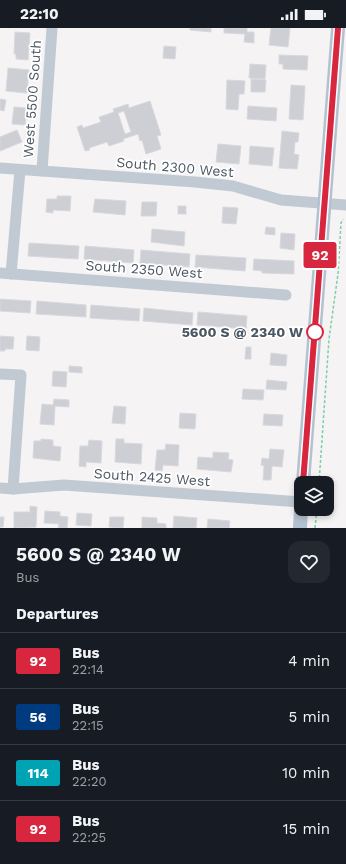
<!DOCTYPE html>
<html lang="en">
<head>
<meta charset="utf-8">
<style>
  :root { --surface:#171b24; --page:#242831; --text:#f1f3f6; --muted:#9ea1a6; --line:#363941 }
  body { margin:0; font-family:"Work Sans",sans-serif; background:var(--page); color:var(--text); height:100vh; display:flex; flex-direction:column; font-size:15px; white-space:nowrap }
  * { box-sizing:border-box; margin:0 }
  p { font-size:13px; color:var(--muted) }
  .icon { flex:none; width:22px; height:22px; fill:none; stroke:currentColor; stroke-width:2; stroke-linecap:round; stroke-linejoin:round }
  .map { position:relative; height:500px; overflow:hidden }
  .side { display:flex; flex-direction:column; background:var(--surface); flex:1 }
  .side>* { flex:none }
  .badge { padding:0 8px; border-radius:3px; font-size:14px; line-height:26px }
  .buttons { position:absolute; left:294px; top:448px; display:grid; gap:8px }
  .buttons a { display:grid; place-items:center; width:40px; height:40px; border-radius:8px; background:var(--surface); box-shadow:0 2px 6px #0003; font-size:20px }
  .map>.badge { position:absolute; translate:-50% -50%; box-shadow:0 0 0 2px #fff }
  h2 { padding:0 16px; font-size:15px; line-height:36px }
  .round { display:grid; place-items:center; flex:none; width:42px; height:42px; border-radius:12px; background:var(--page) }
  .head { display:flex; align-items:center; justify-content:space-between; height:68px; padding:0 16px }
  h1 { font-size:19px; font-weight:700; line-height:30px }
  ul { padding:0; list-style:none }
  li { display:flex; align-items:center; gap:12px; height:56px; padding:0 16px; border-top:1px solid var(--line) }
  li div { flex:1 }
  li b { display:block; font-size:15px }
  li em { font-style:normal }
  li .badge { min-width:44px; font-weight:700; text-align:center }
  .status { display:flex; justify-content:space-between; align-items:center; height:28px; padding:0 20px; background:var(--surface); direction:ltr }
  .status svg { height:11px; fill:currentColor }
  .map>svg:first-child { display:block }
  .building { fill:#cdcfd5; stroke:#d7d9de; fill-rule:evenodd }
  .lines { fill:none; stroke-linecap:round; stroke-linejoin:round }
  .path { stroke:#7ad0a6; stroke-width:1.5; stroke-dasharray:3 2; stroke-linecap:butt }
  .minor { stroke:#c1cad2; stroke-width:11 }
  .major { stroke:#b3c2d1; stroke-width:14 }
  .line-casing { stroke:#fff; stroke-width:9 }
  .line { stroke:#d7263d; stroke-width:6 }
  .stop-dot { fill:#fff; stroke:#d7263d; stroke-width:2 }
  .labels { text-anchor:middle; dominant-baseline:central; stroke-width:3.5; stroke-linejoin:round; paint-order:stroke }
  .street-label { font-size:14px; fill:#4a5661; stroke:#fff }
  .stop-label { font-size:14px; font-weight:bold; fill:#4a5661; stroke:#fff; text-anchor:end }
</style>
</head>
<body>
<div class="status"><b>22:10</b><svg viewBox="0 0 49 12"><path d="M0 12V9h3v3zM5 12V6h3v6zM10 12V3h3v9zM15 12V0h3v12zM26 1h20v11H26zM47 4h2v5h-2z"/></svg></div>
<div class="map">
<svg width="346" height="500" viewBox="0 0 346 500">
  <rect width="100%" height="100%" fill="#f5f3f3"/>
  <g class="building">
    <path d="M190,0H211V4L190,2Z"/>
    <path d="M224,0H247V4H254V15L244,14L245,6L224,5Z"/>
    <path d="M271,0H290L288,19L269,17Z"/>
    <path d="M15,4L30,5L28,32L16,31V26H14Z"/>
    <path d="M164,18L176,19L175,31L163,30Z"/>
    <path d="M279,27L308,28L307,42L283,41V36H279Z"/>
    <path d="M250,36L266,37L265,51L249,50Z"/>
    <path d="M8,40L29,42L27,65L6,63Z"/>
    <path d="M251,51L266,52L265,64H251Z"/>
    <path d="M227,52L245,53L244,66H239L238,82L226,81Z"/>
    <path d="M291,57L305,58L303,92L289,91Z"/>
    <path d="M0,71L6,72L4,83L0,82Z"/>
    <path d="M150,73L161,107L157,108L161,121L146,126L142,112L140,113L138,106L123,111L124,113L109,118L107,114L89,120L90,122L85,123L77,99L82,97L83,100L101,94L99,89L114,84L113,81L128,76L129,80ZM124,83L131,104L125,106L118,85Z"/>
    <path d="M248,78L277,80L276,93L247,91Z"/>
    <path d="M14,79L27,80L25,97L12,96Z"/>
    <path d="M17,102L22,114L0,123V109Z"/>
    <path d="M282,103L299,105L298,114H295L294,126L299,127L297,141L279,140Z"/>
    <path d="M218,116L241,118L239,136L216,134Z"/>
    <path d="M250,118L274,120L272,138L249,136Z"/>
    <path d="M57,168H71L70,183L53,182V185L46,184L47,171H57Z"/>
    <path d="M95,171L126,173L125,187L93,184Z"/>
    <path d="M142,174H157L156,188H141Z"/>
    <rect x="178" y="178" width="8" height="8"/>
    <path d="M223,179L238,180L236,196L222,195Z"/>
    <path d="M266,199L275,200V207L265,206Z"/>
    <path d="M152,201L185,204L184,218L151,214Z"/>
    <path d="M281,205L295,206L294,222L280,220Z"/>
    <path d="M29,215L79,218L78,231L28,228Z"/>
    <path d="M85,218L134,222L133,235L84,231Z"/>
    <path d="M141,222L190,226L189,239L140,235Z"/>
    <path d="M196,227L246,230L245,243L195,239Z"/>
    <path d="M254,231L294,233V246L262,245V243L253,242Z"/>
    <path d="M0,271L31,273L30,285L0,283Z"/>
    <path d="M37,273L86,277V289L36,286Z"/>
    <path d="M91,277L140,281L139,293L90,290Z"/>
    <path d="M144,280L193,285L192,297L143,293Z"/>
    <path d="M198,284L247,288L246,301L197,297Z"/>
    <path d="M0,308L14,309L13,321H5V323H0Z"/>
    <path d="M27,308L40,309L39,323L26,322Z"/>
    <path d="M246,319H251V331H245Z"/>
    <path d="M271,325L287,327L286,338L270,337Z"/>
    <path d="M69,338L82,339V345L69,344Z"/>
    <path d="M53,343L67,344L66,359L52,358Z"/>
    <path d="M267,352L287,354L286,362L266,361Z"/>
    <path d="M243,361L264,362L263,372L242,371Z"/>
    <path d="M54,371L69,372V379L55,378L54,397L40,396L42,376L53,377Z"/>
    <path d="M114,378L126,379L125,396L112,395Z"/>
    <path d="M180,385L196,386L195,401L179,400Z"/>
    <path d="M264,386L283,387L282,398L263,397Z"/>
    <path d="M41,411L53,412V418L61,419L60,433L33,430L34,413H41Z"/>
    <path d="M116,411H124V415L142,416L141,436L115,434Z"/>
    <path d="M89,412L102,413L101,435L86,434V439L79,438L80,418H88Z"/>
    <path d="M166,416L179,417L178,438L163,437L162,443L155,442L157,422H165Z"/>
    <path d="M270,421L284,422L282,439L272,438L271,452H263L264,438L261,437L262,430L269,431Z"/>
    <path d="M213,424L229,425L228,431L233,432L231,444L197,441L198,429L213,430Z"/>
    <path d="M30,478L37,479L36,499L14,500V484H30Z"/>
    <path d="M45,483L60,484V488L68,489L67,500H58L59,496L44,495Z"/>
    <path d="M77,485L92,486L91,498L76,497Z"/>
    <path d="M174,488L197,490L196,500H173Z"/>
    <path d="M0,489H4L3,499H0Z"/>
    <path d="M110,489H124L123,500L109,499Z"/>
    <path d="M142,489L157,490V495L166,496V500H142Z"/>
    <path d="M208,491L230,493L229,500H207Z"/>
  </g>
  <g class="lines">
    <g class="path">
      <path d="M319,455L329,311L338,246L341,195L343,191"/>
      <path d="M315,500L317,481"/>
    </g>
    <g class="minor">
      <path d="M0,140L195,154L233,158L281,172L346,177"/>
      <path d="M42,143L52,0"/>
      <path d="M0,245L286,267"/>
      <path d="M11,246L20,142"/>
      <path d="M0,346L21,347L13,461"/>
      <path d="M0,460L13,461L64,457L301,474"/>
    </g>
    <g class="major">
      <path d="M303,455L338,0"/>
      <path d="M300,500L301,481"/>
    </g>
  </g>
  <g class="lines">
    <defs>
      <path id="line" d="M303,455L338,0"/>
    </defs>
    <use href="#line" class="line-casing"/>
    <use href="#line" class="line"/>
  </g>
  <circle class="stop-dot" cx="315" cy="304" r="8"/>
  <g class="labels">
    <g class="street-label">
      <text transform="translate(32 71) rotate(-86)">West 5500 South</text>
      <text transform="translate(175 139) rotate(5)">South 2300 West</text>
      <text transform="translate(144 241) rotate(4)">South 2350 West</text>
      <text transform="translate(152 449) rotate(4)">South 2425 West</text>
    </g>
    <g class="stop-label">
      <text x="303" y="304">5600 S @ 2340 W</text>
    </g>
  </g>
</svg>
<div class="buttons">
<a><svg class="icon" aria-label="layers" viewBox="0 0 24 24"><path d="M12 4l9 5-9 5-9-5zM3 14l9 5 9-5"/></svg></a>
</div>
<b class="badge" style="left:320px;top:227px;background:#d7263d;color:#fff">92</b>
</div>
<section class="side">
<div class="head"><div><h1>5600 S @ 2340 W</h1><p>Bus</p></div><a class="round"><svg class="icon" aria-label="heart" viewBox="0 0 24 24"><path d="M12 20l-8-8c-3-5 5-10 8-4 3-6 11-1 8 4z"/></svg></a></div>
<h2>Departures</h2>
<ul>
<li><span class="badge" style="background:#d7263d;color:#fff">92</span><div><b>Bus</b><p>22:14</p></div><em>4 min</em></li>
<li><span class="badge" style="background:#003b80;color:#fff">56</span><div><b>Bus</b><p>22:15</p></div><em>5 min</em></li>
<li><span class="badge" style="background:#00a3b4;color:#fff">114</span><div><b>Bus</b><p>22:20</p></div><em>10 min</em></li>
<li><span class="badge" style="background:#d7263d;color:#fff">92</span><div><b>Bus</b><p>22:25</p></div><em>15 min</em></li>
</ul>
</section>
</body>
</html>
